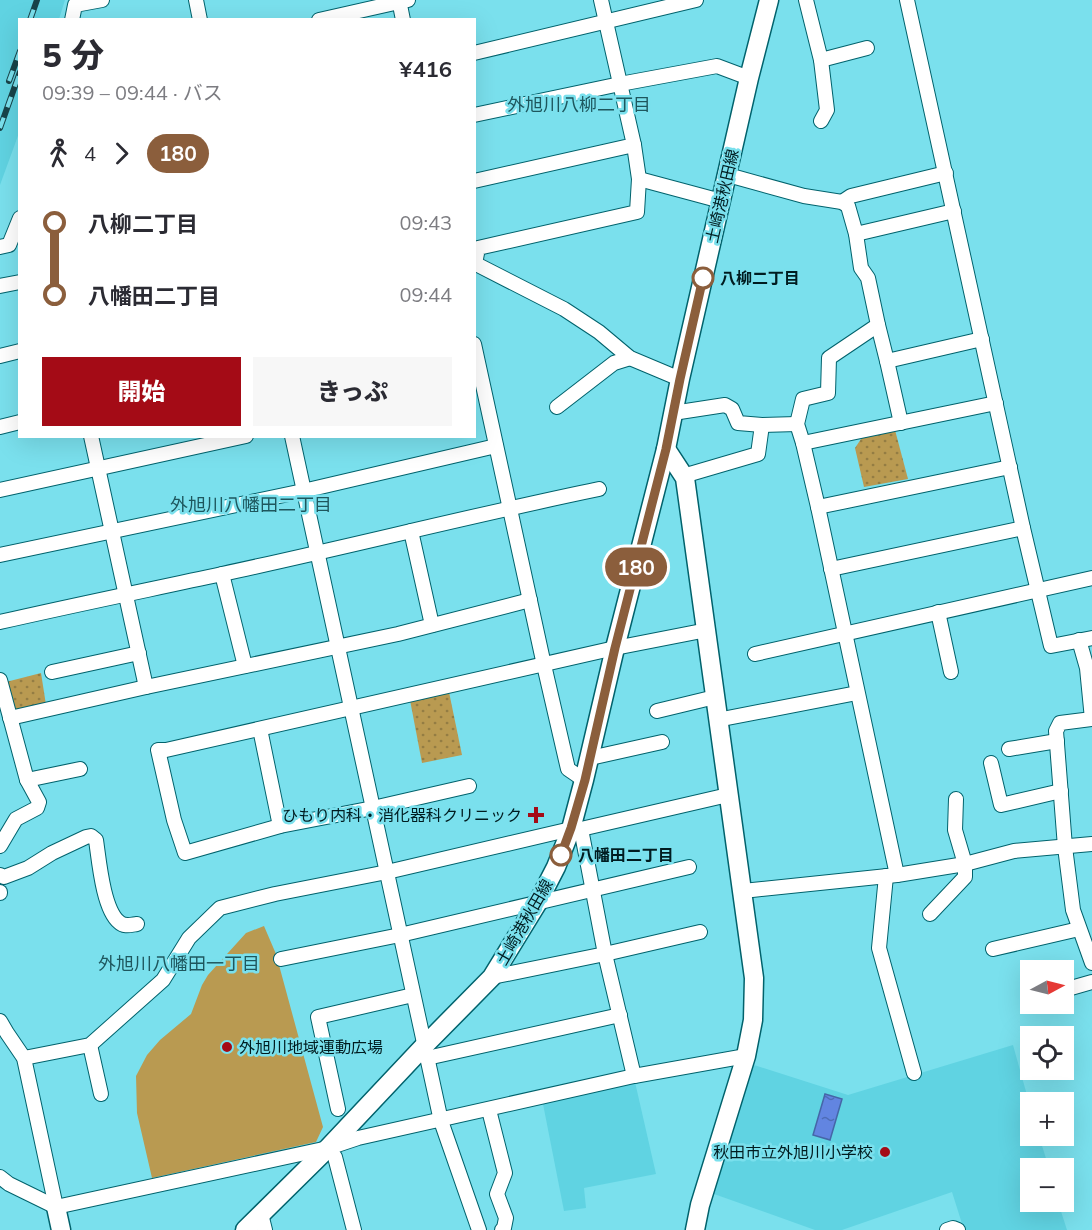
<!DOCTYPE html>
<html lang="ja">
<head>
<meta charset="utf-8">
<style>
  :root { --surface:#fff; --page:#f7f7f7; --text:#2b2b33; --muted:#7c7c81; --accent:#a40b16 }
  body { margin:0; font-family:Mulish,"Noto Sans JP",sans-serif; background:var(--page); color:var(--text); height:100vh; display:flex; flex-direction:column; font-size:22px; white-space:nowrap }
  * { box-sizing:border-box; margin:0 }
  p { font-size:20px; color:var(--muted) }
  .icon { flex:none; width:33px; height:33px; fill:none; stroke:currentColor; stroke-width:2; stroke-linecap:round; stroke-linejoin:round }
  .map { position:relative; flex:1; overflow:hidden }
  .panel { position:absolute; left:18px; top:18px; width:458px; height:420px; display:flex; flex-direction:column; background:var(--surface); border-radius:0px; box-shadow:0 6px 24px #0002 }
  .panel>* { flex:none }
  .badge { padding:0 12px; border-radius:20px; font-size:21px; line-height:39px }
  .needle { width:39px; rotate:83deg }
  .buttons { position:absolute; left:1020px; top:960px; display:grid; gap:12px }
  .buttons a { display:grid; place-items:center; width:54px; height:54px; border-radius:0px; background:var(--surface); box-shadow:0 6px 24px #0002; font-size:30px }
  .map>.badge { position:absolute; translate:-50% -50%; box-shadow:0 0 0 3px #fff }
  .legs { display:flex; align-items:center; gap:9px; height:66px; padding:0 24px; font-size:20px }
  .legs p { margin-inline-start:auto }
  .summary { display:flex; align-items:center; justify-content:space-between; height:102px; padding:0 24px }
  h1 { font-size:33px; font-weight:800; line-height:45px }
  .cta { display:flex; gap:12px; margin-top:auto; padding:12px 24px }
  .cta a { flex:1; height:69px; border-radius:0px; background:var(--accent); color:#fff; font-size:24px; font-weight:800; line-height:69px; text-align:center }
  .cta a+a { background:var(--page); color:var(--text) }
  ul { padding:0 24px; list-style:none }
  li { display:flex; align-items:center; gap:21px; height:72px; font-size:22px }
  li i { display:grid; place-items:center; width:9px; height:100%; margin:0 8px; background:currentColor }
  li i::after { content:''; width:15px; height:15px; margin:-8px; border:4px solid; border-radius:50%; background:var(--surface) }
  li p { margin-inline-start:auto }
  li:first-child i { background:linear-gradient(#0000 50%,currentColor 0) }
  li:last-child i { background:linear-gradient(currentColor 50%,#0000 0) }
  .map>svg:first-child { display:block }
  .built { fill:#60d3e2 }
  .grass { fill:#b99a51 }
  .park { fill:url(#park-dots) }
  .water { fill:url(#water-ripples); stroke:#4566a7; stroke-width:1.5 }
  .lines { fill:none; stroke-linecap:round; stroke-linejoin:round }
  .street-casing { stroke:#01626c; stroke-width:16 }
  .secondary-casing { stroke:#01626c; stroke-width:21 }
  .street { stroke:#fff; stroke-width:14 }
  .secondary { stroke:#fff; stroke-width:18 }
  .rail-casing { stroke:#184349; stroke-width:6 }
  .rail { stroke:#7ae0ed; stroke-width:4; stroke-dasharray:11; stroke-linecap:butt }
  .line-1-casing { stroke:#fff; stroke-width:14 }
  .line-1 { stroke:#8b5e3c; stroke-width:9 }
  .stop-1-dot { fill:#fff; stroke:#8b5e3c; stroke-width:3 }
  .poi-dot { fill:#a40b16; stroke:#7ae0ed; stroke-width:2 }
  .labels { text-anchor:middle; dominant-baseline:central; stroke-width:5; stroke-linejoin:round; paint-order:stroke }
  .street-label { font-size:16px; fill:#001c20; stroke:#7ae0ed }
  .stop-label { font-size:16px; font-weight:bold; fill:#001c20; stroke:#7ae0ed; text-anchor:start }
  .poi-label { font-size:16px; fill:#001c20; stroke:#7ae0ed; text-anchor:end }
  .neighbourhood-label { font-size:18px; fill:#1e565d; stroke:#7ae0ed }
</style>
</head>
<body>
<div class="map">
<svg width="1092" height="1230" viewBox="0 0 1092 1230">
  <defs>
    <pattern id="park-dots" width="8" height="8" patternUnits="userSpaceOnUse" patternTransform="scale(1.5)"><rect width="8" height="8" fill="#b99a51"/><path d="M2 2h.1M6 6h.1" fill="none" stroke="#947d43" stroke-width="1.8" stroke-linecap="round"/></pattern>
    <pattern id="water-ripples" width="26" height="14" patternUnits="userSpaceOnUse" patternTransform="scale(1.5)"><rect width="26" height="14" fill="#6285e1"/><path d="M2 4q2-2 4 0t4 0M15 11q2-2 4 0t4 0" fill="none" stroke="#4e6cb6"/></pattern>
  </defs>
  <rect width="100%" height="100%" fill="#7ae0ed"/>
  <g class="built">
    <path d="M0,0H65L59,19L20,20L19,133L0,185Z"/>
    <path d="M1013,1045L1030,1106V1136H1039L1049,1168H1030V1202H1058L1067,1230H964L952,1192L842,1230H815L714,1194L751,1064L848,1095Z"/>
    <path d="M635,1082L656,1174L584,1188L586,1208L564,1211L543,1104Z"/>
  </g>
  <path class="grass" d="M264,926L276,954L323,1127L316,1142L152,1178L137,1113L136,1076L147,1055L160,1040L191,1014L202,985L208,975L246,933Z"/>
  <g class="park">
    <path d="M895,430L908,479L864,487L855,448L863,436Z"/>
    <path d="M41,673L46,705L14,713L6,682Z"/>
    <path d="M449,692L462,755L422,763L410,700Z"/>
  </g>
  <path class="water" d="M825,1094L842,1099L830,1140L813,1135Z"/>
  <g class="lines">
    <defs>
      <g id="street">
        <path d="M196,0L200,20"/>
        <path d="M399,0L403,20"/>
        <path d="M806,0L821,60L827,110L821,121"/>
        <path d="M907,0L1023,528L1051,646L1092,638"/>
        <path d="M72,20L75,5L102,0"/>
        <path d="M319,20L408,0"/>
        <path d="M474,53L696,0"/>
        <path d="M821,60L867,48"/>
        <path d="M474,115L620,84L717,66L749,78"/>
        <path d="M728,175L804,196L842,202L848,206L856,234L861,268L868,278L878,325L829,358L828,393L803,399L797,424L803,443L818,507L897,875"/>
        <path d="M639,179L721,201"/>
        <path d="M474,181L634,145L601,0"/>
        <path d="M842,202L851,196L946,173"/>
        <path d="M856,234L954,211"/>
        <path d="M0,247L9,245L20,218"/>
        <path d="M474,263L564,309L599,332L630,358L680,379"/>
        <path d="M475,264L478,248L637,212L639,179L634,145"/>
        <path d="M0,286L20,282"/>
        <path d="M878,325L887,361L982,339"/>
        <path d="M474,344L544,665L568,769L584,780"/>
        <path d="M0,356L20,351"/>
        <path d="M887,361L901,423"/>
        <path d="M557,407L614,363L630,358"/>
        <path d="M673,413L725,405L732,409L738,423L762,425L797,424"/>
        <path d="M0,427L20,422"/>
        <path d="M91,436L146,687"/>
        <path d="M292,436L441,1121L479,1230"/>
        <path d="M803,443L996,403"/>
        <path d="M683,476L758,454L762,425"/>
        <path d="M0,490L246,436"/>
        <path d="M818,507L1010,467"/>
        <path d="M411,531L432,625"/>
        <path d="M0,555L303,491L496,446"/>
        <path d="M831,569L1023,528"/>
        <path d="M222,574L245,666"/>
        <path d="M938,612L951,672"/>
        <path d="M0,622C74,605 148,590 222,574C348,547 473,515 599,489"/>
        <path d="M1079,640L1087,668L1092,719"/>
        <path d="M755,654L1092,578"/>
        <path d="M52,672L139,653"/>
        <path d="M0,680L27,780L80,769"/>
        <path d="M657,711L715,697"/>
        <path d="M10,718L146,687L398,634L530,600"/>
        <path d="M1092,719L1060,723L1056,731L1065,847L1073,910L1092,963"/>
        <path d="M717,720L857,693"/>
        <path d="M260,729L280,826"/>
        <path d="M1009,749L1057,741"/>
        <path d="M590,758L662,742"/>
        <path d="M991,763L1001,805L1061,791"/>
        <path d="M469,786L373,808L280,826L185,853L174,820L158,750H166L615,648L707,630"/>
        <path d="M581,829L605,954L634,1076"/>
        <path d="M0,846L16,819L37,808L39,802L27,780"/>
        <path d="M0,875L4,877L28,868L52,853L86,837L91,836L96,840C99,860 103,909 119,922C124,927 130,925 137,924"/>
        <path d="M886,876L879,948L914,1073"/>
        <path d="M743,891L897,875L965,864L1014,851L1092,844"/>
        <path d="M0,892V893"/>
        <path d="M930,914L965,877V864L955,830L956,799"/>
        <path d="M993,949L1079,929"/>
        <path d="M281,959L400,935L689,867"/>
        <path d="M492,977L605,954L700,932"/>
        <path d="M1064,990L1092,982"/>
        <path d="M0,1021L7,1033L24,1058L56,1207"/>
        <path d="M90,1045L101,1094"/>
        <path d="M24,1058L90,1045L163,980L189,938L220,908L275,894L387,872L571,829H581L728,795"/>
        <path d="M427,1058L620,1015"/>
        <path d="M338,1109L318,1017L413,995"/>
        <path d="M489,1110L505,1173L497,1194L506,1218L504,1228L502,1230"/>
        <path d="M328,1148L335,1157L354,1230"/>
        <path d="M0,1177L9,1184L56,1207L328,1148L358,1138L634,1076L746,1056"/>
        <path d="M261,1214L265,1230"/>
        <path d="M947,1230L953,1228L958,1230"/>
      </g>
      <g id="secondary">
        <path d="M666,449L685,478L754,978L753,1020L746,1056L700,1205L695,1230"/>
        <path d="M56,1207L61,1230"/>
        <path d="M245,1230L328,1148L425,1045L492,977L538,902L556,867L571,829L584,780L615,648L666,449L680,379L749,78L769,0"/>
      </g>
    </defs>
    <use href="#street" class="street-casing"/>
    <use href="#secondary" class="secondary-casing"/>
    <use href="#street" class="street"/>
    <use href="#secondary" class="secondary"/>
    <defs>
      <g id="rail">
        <path d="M30,20L37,0"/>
        <path d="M9,81L20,51"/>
        <path d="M0,128L20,72"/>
      </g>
    </defs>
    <use href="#rail" class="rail-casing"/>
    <use href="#rail" class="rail"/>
  </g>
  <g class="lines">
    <defs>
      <path id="line-1" d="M561,855L571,828L585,780L615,648L666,449L680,379L703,278"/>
    </defs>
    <use href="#line-1" class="line-1-casing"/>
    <use href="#line-1" class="line-1"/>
  </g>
  <g class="stop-1-dot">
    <circle cx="703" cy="278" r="10"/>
    <circle cx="561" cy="855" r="10"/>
  </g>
  <g class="poi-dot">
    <path d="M533 806h6v6h6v6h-6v6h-6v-6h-6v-6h6z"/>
    <circle cx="227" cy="1047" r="6"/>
    <circle cx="885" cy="1152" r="6"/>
  </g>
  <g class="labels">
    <g class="street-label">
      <text transform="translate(722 196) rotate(-77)">土崎港秋田線</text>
      <text transform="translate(524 922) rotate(-60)">土崎港秋田線</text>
    </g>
    <g class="stop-label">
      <text x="720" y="278">八柳二丁目</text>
      <text x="578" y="855">八幡田二丁目</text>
    </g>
    <g class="poi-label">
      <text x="522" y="815">ひもり内科・消化器科クリニック</text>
      <text x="239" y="1047" text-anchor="start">外旭川地域運動広場</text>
      <text x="873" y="1152">秋田市立外旭川小学校</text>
    </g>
    <g class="neighbourhood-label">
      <text x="579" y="104">外旭川八柳二丁目</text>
      <text x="251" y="504">外旭川八幡田二丁目</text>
      <text x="179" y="963">外旭川八幡田一丁目</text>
    </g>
  </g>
</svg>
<div class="buttons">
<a><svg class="needle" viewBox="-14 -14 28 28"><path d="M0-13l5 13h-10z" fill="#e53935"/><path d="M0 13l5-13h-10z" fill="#7c7c81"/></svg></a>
<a><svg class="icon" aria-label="locate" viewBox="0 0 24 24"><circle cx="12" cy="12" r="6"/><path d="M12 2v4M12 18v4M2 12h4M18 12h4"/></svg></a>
<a>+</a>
<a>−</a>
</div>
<b class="badge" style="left:636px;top:567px;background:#8b5e3c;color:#fff">180</b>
<section class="panel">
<div class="summary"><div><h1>5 分</h1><p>09:39 – 09:44 · バス</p></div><b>¥416</b></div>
<div class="legs"><svg class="icon" aria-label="walk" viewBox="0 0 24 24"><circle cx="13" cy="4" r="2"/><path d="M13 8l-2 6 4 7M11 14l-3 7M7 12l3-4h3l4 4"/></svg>4<svg class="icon" aria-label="forward" viewBox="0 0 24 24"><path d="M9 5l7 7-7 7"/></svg><b class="badge" style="background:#8b5e3c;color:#fff">180</b></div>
<ul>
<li><i style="color:#8b5e3c"></i><b>八柳二丁目</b><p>09:43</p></li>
<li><i style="color:#8b5e3c"></i><b>八幡田二丁目</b><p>09:44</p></li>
</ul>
<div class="cta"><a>開始</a><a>きっぷ</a></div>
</section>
</div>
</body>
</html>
